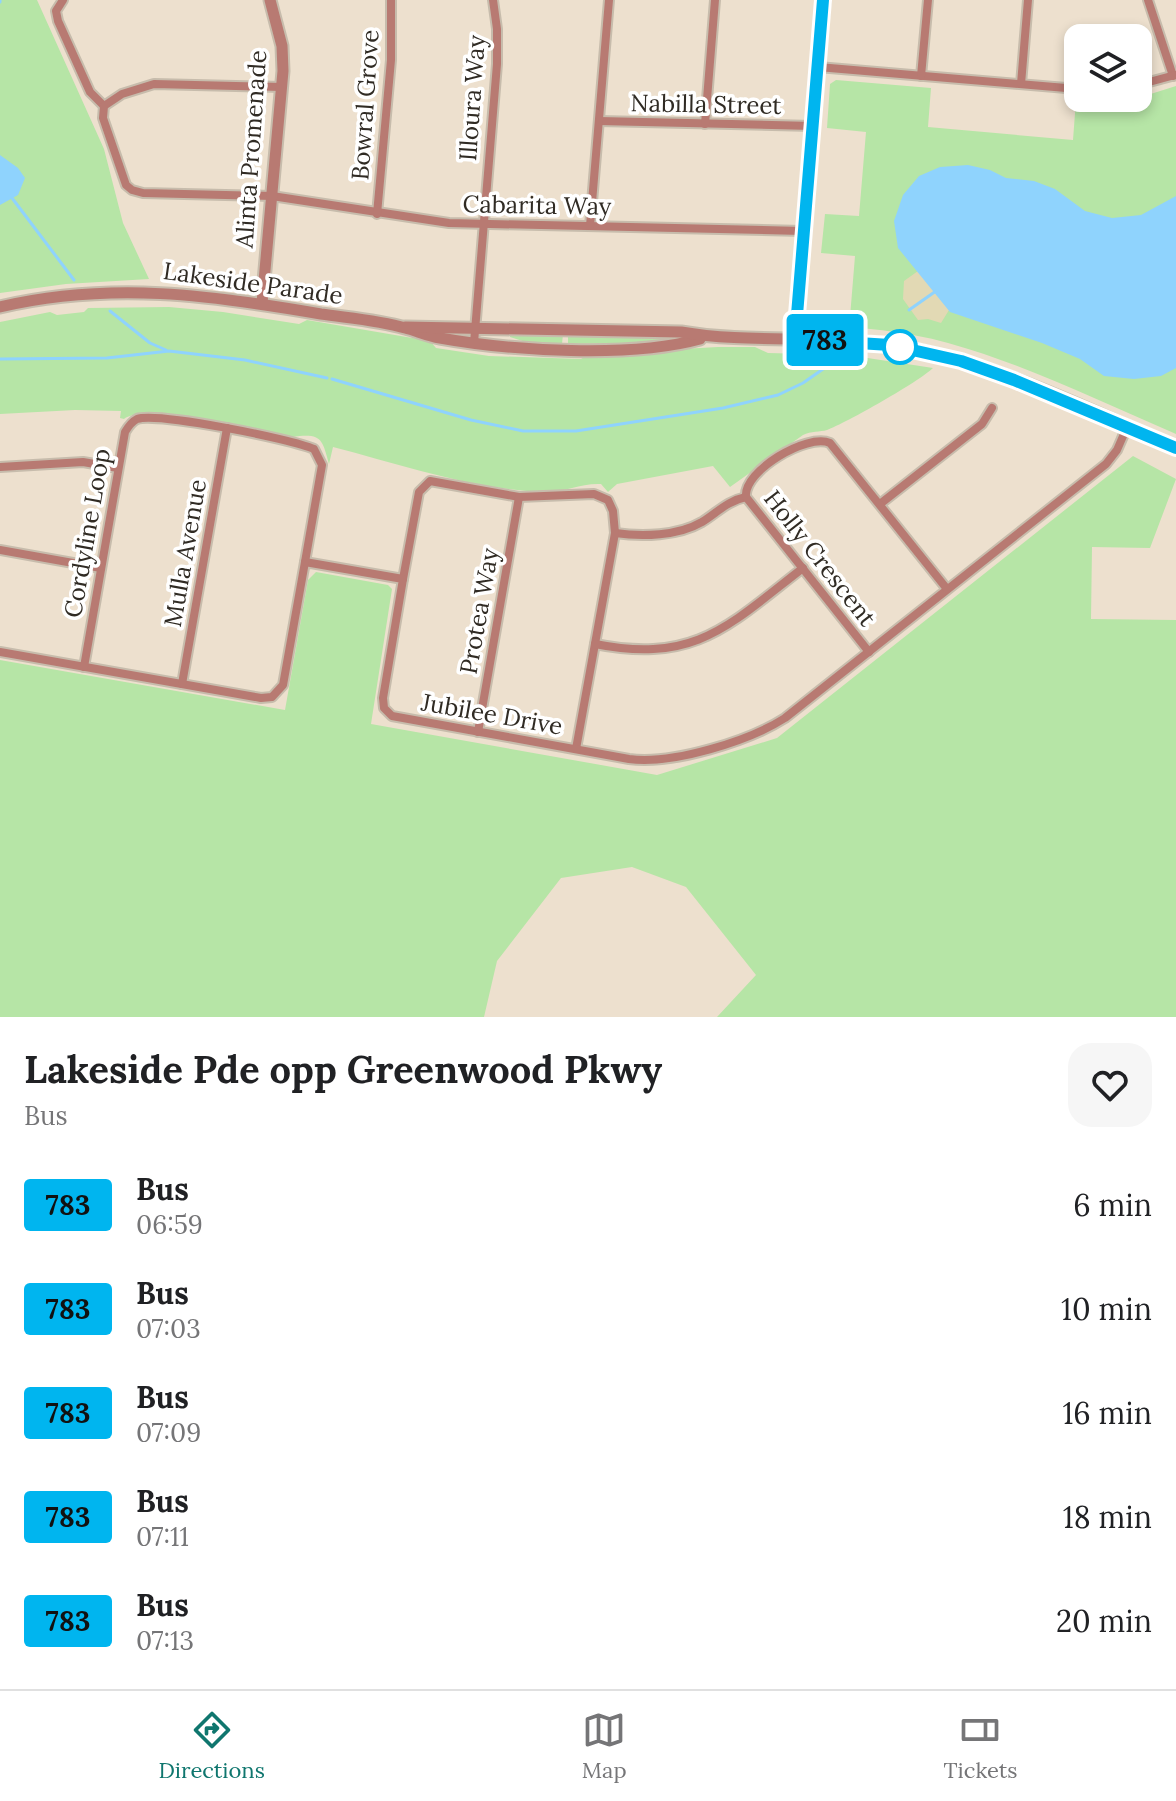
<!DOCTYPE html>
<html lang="en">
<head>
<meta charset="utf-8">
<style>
  :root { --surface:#fff; --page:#f6f6f6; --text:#202124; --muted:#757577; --line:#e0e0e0; --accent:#0f766e }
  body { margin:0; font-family:Lora,serif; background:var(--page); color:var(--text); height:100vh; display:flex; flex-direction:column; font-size:30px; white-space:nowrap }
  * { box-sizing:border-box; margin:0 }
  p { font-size:26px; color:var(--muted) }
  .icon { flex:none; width:44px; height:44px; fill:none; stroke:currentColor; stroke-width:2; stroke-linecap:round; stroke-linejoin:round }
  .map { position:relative; height:1017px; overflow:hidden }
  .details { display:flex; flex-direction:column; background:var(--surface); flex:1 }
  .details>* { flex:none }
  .badge { padding:0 16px; border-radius:6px; font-size:28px; line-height:52px }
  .buttons { position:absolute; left:1064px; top:24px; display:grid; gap:16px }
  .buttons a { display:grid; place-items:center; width:88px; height:88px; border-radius:16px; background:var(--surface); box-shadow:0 4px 12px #0003; font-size:40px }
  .map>.badge { position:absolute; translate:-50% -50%; box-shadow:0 0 0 4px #fff }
  .round { display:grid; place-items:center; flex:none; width:84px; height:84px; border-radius:24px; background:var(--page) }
  .summary { display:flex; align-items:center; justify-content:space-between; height:136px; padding:0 24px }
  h1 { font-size:38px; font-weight:700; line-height:60px }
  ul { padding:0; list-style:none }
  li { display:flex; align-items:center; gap:24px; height:104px; padding:0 24px }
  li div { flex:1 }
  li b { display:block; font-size:30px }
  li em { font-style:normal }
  li .badge { min-width:88px; font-weight:700; text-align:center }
  .dock { display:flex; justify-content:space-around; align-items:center; height:112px; border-top:2px solid var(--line); background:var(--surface); font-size:22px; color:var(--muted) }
  .dock a { display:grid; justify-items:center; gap:4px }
  .dock .current { color:var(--accent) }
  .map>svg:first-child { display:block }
  .green { fill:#b6e5a6 }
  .sand { fill:#e2d9b4 }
  .water { fill:#8fd3fd }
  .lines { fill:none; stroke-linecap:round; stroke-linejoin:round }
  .stream { stroke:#8fd3fd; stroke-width:3 }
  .minor-casing { stroke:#c7bcac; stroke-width:12 }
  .tertiary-casing { stroke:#c7bcac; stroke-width:15 }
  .minor { stroke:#b87a72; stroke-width:8 }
  .tertiary { stroke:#b87a72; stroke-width:11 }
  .line-casing { stroke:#fff; stroke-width:18 }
  .line { stroke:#00b5ef; stroke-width:12 }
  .stop-dot { fill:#fff; stroke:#00b5ef; stroke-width:4 }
  .labels { text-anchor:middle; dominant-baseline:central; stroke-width:7; stroke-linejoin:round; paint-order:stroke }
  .street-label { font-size:24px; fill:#302b24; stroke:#fff }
</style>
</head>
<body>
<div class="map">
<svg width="1176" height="1017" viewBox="0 0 1176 1017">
  <rect width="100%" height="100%" fill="#ede0ce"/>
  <g class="green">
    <path d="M0,0H37L104,149L123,223L149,279L66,284L0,293Z"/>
    <path d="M836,80L931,88L928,127L1073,140L1076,100L1138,98L1176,86V434C1101,402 1027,365 948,343C905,331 860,327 815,325L810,320V315L850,317L855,256L821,253L825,214L859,216L866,132L827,128L830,84Z"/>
    <path d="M169,307L223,312L299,324L307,320L430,341L436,348L489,356L581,359L589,354L718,347H755L768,353L848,355L933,368C920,381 846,423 827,430C820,432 811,431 803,435L730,487L713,466L617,484L608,492L601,484C581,483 566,492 546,492C473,490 403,465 333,447L329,464C322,439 322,433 292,437C263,430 145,401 124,419L120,418L121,411L75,410L0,414V322L50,312L57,315L84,312L88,308Z"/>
    <path d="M510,333L563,334L562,344L529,343L510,337Z"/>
    <path d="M568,334L675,336V339L640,343L568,344Z"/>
    <path d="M1133,456L1176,479L1150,548L1092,547L1091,619L1176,620V1017H717L756,975L686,887L632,867L561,878L497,961L484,1017H0V660L285,710L308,580L316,572L388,585L392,589L371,724L657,775L777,738Z"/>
  </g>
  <path class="sand" d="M918,271L949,310L941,323L928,319L918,320L903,299L904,281Z"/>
  <g class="water">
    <path d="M0,155L18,168L25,178L18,195L0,205Z"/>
    <path d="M968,165L990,170L1006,178L1034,181L1055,189L1085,211L1112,218L1141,215L1176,196V368L1161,376L1134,379L1104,376L1080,359L1042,343L950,312L898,248L894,221L903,195L919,176L940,167Z"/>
  </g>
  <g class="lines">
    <g class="stream">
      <path d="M0,2V0"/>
      <path d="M12,198L74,280"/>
      <path d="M909,310L936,291"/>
      <path d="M110,311L150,343L166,350"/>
      <path d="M0,359L107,358L169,351L245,360L327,378"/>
      <path d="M332,379L471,420L523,431H576L723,408L778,395L803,383L836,360"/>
    </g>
    <defs>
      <g id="minor">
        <path d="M63,0L56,11L58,21L90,92L104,106"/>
        <path d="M1148,0L1173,76"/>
        <path d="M818,67L1078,89"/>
        <path d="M921,76L928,0"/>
        <path d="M1021,84L1028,0"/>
        <path d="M1138,85L1175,75"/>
        <path d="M281,87L154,84L122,94L104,106L103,118L126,185L132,190L143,193L272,196L449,223L803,231"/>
        <path d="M599,121L813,126"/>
        <path d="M705,124L715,0"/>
        <path d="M377,214L391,60V0"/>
        <path d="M590,226L609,0"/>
        <path d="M474,343L497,64V29L493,0"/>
        <path d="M0,467L83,462L118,468"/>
        <path d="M880,504L982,424L992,408"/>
        <path d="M615,533C642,537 678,536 702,522C718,512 727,501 746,497"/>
        <path d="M0,550L101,568"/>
        <path d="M403,579L419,492L430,481L519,497L594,494L608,500L613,511L615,533L576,749"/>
        <path d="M595,644C696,664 729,625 803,568"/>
        <path d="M0,652L261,698L272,697L283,685L305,562L403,579L383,698L384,708L392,716L629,759C672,765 749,741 785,718L1106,464L1117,450L1127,427"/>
        <path d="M869,652L746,497C743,471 807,433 830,443L947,589"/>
        <path d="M84,667L125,432C128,427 131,422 137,419C157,412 292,439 314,449L322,465L305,562"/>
        <path d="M182,684L227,428"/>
        <path d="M478,732L519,497"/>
      </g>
      <g id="tertiary">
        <path d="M262,303L283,71L282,46L270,0"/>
        <path d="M0,307C110,281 211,295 321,314C348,318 378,320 405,328C417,331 427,336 440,338C512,351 631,358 700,339"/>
        <path d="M405,327L681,332C750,344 820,334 889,345C989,360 1084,408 1176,448"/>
        <path d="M795,339L824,0"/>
      </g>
    </defs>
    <use href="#minor" class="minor-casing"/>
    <use href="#tertiary" class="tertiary-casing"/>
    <use href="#minor" class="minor"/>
    <use href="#tertiary" class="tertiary"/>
  </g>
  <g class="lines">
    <defs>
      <path id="line" d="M823,0L795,339L890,345L961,361L1014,380L1176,448"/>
    </defs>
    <use href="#line" class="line-casing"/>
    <use href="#line" class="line"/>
  </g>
  <circle class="stop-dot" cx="900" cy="347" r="16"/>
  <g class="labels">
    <g class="street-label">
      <text transform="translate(472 98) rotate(-86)">Illoura Way</text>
      <text transform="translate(706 104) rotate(1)">Nabilla Street</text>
      <text transform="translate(365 105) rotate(-86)">Bowral Grove</text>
      <text transform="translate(251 149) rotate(-86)">Alinta Promenade</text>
      <text transform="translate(537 205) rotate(1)">Cabarita Way</text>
      <text transform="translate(253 283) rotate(8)">Lakeside Parade</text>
      <text transform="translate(87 533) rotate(-80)">Cordyline Loop</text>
      <text transform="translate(185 553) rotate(-80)">Mulla Avenue</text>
      <text transform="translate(820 558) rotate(52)">Holly Crescent</text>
      <text transform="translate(479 611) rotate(-80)">Protea Way</text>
      <text transform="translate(492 714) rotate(10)">Jubilee Drive</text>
    </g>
  </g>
</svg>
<div class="buttons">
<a><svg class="icon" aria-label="layers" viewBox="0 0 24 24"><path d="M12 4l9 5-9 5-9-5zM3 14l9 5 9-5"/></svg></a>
</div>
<b class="badge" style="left:825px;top:340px;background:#00b5ef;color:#111">783</b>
</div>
<section class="details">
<div class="summary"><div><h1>Lakeside Pde opp Greenwood Pkwy</h1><p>Bus</p></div><a class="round"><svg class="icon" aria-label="heart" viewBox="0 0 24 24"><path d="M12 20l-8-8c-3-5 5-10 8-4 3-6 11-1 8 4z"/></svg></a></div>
<ul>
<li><span class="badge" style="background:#00b5ef;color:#111">783</span><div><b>Bus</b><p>06:59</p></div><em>6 min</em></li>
<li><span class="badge" style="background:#00b5ef;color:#111">783</span><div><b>Bus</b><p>07:03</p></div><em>10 min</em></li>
<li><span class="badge" style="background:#00b5ef;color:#111">783</span><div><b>Bus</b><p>07:09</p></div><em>16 min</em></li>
<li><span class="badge" style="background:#00b5ef;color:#111">783</span><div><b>Bus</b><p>07:11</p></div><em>18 min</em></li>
<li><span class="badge" style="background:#00b5ef;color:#111">783</span><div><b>Bus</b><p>07:13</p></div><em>20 min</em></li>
</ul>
</section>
<nav class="dock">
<a class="current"><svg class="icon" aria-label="directions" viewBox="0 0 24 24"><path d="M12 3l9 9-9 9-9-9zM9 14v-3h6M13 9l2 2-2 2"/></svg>Directions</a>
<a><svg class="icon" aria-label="map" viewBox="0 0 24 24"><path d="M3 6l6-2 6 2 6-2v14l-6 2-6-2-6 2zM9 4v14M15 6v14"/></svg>Map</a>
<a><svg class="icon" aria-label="tickets" viewBox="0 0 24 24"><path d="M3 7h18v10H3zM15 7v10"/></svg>Tickets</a>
</nav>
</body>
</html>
